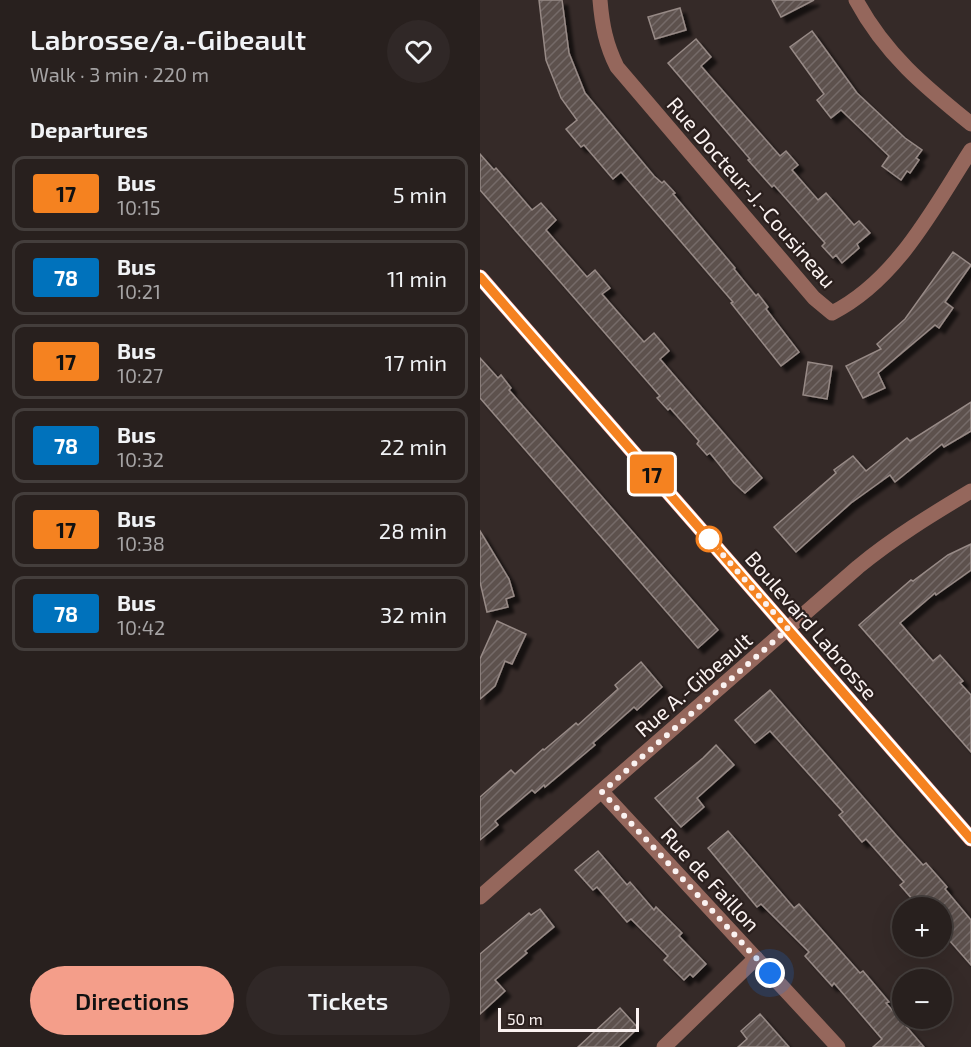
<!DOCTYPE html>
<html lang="en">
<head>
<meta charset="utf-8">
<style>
  :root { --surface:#28201e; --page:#302827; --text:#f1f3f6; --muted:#a5a3a4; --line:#443e3c; --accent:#f49e8a }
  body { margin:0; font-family:"Exo 2",sans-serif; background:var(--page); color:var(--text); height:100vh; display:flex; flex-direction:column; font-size:22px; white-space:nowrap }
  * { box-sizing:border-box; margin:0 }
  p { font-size:20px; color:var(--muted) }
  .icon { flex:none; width:33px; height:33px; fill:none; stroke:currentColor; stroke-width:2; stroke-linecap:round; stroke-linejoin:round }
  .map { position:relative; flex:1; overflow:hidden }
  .panel { display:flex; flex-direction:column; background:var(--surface); width:480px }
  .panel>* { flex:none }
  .badge { padding:0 12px; border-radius:4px; font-size:21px; line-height:39px }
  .buttons { position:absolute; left:412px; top:897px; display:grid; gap:12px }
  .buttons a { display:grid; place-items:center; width:60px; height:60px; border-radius:50%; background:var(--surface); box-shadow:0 6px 24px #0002,0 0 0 2px var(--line); font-size:30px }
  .scale { position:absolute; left:18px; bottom:15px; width:141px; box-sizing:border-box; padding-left:6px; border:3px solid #faf2f1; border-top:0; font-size:16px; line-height:21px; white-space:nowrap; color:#faf2f1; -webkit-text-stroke:4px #2b201e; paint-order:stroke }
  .you { position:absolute; width:30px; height:30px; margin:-15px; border:4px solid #fff; border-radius:50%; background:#1a73e8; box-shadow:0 0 0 9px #1a73e833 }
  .map>.badge { position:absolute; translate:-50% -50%; box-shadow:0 0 0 3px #fff }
  h2 { padding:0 30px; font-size:22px; line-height:54px }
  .round { display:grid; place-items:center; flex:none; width:63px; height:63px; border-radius:32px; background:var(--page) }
  .summary { display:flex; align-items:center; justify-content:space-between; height:102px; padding:0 30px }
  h1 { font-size:28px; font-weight:600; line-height:45px }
  .button { display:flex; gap:12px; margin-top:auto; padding:12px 30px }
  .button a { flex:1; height:69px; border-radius:36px; background:var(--accent); color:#111; font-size:24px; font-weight:600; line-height:69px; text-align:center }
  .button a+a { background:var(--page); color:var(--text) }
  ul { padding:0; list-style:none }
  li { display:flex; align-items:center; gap:18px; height:75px; margin:0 12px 9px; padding:0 18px; border:3px solid var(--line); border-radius:12px }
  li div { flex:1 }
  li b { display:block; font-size:22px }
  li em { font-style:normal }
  li .badge { min-width:66px; font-weight:700; text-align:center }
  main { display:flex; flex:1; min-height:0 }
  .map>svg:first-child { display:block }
  .building { fill:url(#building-hatch); stroke:#978a86; stroke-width:1.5; filter:url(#shadow) }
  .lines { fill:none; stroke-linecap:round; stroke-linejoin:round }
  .minor { stroke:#95675c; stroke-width:15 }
  .major { stroke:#fd9e89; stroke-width:15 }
  .line-casing { stroke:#fff; stroke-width:14 }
  .line { stroke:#f58220; stroke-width:9 }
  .walk { stroke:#faf2f1; stroke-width:6; stroke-dasharray:0 10.8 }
  .stop-dot { fill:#fff; stroke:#f58220; stroke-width:3 }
  .labels { text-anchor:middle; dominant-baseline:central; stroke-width:4.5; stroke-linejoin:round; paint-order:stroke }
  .street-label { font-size:21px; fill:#faf2f1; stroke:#2b201e }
</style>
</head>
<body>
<main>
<section class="panel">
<div class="summary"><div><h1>Labrosse/a.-Gibeault</h1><p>Walk · 3 min · 220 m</p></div><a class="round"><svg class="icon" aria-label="heart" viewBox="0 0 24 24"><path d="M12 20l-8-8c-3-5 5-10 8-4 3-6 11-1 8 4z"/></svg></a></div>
<h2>Departures</h2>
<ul>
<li><span class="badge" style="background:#f58220;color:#111">17</span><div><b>Bus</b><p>10:15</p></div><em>5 min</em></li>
<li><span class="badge" style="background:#0072bc;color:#fff">78</span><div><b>Bus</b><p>10:21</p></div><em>11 min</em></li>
<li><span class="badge" style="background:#f58220;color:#111">17</span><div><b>Bus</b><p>10:27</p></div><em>17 min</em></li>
<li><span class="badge" style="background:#0072bc;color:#fff">78</span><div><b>Bus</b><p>10:32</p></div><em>22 min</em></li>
<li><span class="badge" style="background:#f58220;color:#111">17</span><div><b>Bus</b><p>10:38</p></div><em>28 min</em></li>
<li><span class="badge" style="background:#0072bc;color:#fff">78</span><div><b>Bus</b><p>10:42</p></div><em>32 min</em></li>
</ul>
<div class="button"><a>Directions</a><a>Tickets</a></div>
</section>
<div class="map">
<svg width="491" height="1047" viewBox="0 0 491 1047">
  <defs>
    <pattern id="building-hatch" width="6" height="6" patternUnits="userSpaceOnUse" patternTransform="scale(1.5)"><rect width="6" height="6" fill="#5d514e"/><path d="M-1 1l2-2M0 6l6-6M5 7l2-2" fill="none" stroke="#756a68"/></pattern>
    <filter id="shadow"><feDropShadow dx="5.5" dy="5.5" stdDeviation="1.5" flood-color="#0009"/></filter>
  </defs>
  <rect width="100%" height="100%" fill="#352a28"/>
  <g class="building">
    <path d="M59,0H82L89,53L105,93L174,176L182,183L184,181L195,193L193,194L255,268L254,269L276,296L278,294L288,307L286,309L319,352L301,366L251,303L253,302L141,172L133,179L104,145L101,147L86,129L97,120L81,98L66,60Z"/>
    <path d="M292,0H334L301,17Z"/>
    <path d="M200,8L206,30L175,39L168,17Z"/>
    <path d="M332,31L377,93L425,138L442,150L436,158L439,160L430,173L427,171L421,180L402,166L409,156L361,110L351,118L337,100L344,94L310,47Z"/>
    <path d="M216,39L231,57L221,66L300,156L306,151L318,165L312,170L338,200L346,193L374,225L379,221L390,233L377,244L379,248L362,263L356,255L353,258L342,246L345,243L294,185L292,187L268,160L270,159L188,63Z"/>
    <path d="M0,154L14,170L16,168L52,210L61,203L76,220L66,230L107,277L115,270L130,288L122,294L164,342L174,333L189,351L180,359L282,478L265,493L254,483L230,453L227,455L217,444L219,441L205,425L190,408L188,410L177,398L180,396L0,190Z"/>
    <path d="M473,252L491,265L465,302L473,308L459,328L455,325L398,373L405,388L383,398L366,366L401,349L397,344L425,319Z"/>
    <path d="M0,358L18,378L21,375L31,388L29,390L238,630L218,648L0,398Z"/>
    <path d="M328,362L352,366L347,399L323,395Z"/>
    <path d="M491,402V431L464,447L462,444L415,482L410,475L371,503L316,552L294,527L356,473L354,470L373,456L386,471L427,438L430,441Z"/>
    <path d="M0,531L29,579L34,596L26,599L28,607L7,612L0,582Z"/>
    <path d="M491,544V570L456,595L455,593L420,623L453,661L460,655L483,681L480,683L491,695V752L379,625L431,580L433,581L468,555Z"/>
    <path d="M17,621L46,634L32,664L25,661L15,686L0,699V659Z"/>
    <path d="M161,662L182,687L157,710L154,707L113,743L115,745L65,787L64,785L55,793L52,790L15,821L18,825L0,840V797L31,770L35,774L63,749L64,750L96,723L98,725L138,689L135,685Z"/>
    <path d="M290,690L416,835L443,865L446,863L467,887L465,889L491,920V965L462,932V908H440L420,885L424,882L386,839L382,842L359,815L363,812L290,731L275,743L255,720Z"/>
    <path d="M236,745L254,765L217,798L224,807L201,827L175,798L223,758Z"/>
    <path d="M248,831L314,908L319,904L380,973L383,971L409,1002L406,1003L444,1047H393L402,1039L354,983L352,986L325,956L329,952L281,904L277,907L228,848Z"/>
    <path d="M118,851L147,885L150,882L174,910L176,907L202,933L199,936L226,964L213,977L210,974L204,980L184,960L188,956L151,919L147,922L117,887L113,890L95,870Z"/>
    <path d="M60,909L74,927L45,951L47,953L15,980L25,991L0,1014V954L49,913L51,915Z"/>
    <path d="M140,1008L158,1028L138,1047H98Z"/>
    <path d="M280,1014L309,1047H258L267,1039L261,1031Z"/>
  </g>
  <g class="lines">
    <g class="minor">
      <path d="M120,0C122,25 126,45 137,67L334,298L352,313C417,280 453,209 491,150"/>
      <path d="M376,0C405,54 444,86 491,124"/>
      <path d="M122,792L358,1047"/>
      <path d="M0,897L378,567C413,538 451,515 491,491"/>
      <path d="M184,1047L276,958"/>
    </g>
    <path class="major" d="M0,277L491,839"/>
  </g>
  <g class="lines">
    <defs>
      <path id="line" d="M0,277L491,839"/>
    </defs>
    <use href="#line" class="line-casing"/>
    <use href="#line" class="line"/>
    <path class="walk" d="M229,539L308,629L122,792L290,973"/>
  </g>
  <circle class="stop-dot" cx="229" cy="539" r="12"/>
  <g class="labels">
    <g class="street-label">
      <text transform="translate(272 192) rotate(49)">Rue Docteur-J.-Cousineau</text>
      <text transform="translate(332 625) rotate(49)">Boulevard Labrosse</text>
      <text transform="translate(213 684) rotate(-41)">Rue A.-Gibeault</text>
      <text transform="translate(231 879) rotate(47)">Rue de Faillon</text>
    </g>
  </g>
</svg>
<div class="buttons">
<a>+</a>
<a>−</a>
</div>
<div class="scale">50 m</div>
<div class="you" style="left:290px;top:973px"></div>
<b class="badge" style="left:172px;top:474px;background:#f58220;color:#111">17</b>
</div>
</main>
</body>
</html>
